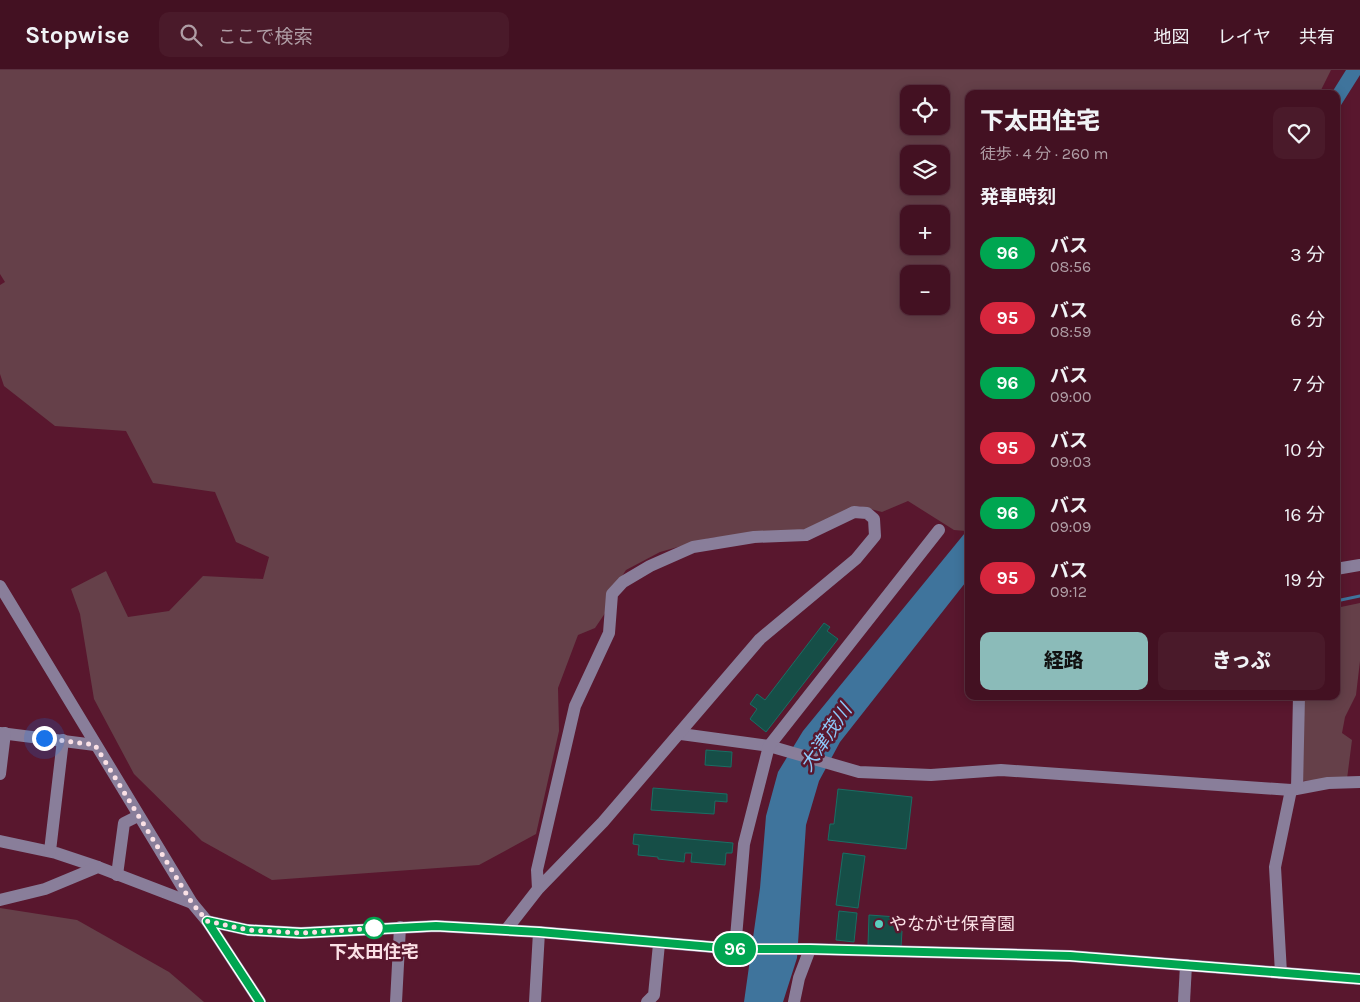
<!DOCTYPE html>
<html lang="ja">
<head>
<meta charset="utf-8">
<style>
  :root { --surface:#431122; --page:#4a1a2a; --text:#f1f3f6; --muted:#af9da5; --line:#5b3140; --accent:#8bbbb9 }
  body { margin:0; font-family:Karla,"Noto Sans JP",sans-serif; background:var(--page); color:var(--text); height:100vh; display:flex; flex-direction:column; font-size:19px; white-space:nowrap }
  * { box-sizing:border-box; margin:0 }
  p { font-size:16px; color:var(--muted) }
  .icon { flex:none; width:28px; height:28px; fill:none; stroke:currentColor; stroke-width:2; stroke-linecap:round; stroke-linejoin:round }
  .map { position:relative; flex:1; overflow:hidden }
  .sheet { position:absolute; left:965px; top:20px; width:375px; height:610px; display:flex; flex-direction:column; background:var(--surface); border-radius:10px; box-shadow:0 2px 12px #0003,0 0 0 1px var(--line) }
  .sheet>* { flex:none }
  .badge { padding:0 10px; border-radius:16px; font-size:18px; line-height:32px }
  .controls { position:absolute; left:900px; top:15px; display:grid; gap:10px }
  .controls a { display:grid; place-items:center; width:50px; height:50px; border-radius:10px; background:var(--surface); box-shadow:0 2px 12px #0003,0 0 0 1px var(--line); font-size:25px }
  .you { position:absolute; width:25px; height:25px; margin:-12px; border:4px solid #fff; border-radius:50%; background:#1a73e8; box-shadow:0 0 0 8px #1a73e833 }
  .map>.badge { position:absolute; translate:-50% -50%; box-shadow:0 0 0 2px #fff }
  h2 { padding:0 15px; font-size:19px; line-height:45px }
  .round { display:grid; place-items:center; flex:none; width:52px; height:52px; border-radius:10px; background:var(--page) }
  .overview { display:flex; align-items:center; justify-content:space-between; height:85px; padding:0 15px }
  h1 { font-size:24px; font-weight:800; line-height:38px }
  .action { display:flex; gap:10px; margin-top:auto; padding:10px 15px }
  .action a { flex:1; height:58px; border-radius:10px; background:var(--accent); color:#111; font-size:20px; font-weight:800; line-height:58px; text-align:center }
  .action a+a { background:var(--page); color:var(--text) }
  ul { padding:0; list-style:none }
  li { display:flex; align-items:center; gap:15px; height:65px; padding:0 15px }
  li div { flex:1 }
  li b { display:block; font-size:19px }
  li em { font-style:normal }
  li .badge { min-width:55px; font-weight:700; text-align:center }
  header { display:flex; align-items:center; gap:30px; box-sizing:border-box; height:70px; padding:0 25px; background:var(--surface); border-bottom:1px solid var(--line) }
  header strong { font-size:24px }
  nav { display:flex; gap:28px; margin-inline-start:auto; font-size:18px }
  .search { width:350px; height:45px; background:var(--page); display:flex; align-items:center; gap:12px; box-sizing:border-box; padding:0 18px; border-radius:10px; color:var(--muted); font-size:19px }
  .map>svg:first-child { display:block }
  .green { fill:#654049; fill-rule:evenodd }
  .water { fill:#3f749c }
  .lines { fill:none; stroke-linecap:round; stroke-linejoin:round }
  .stream { stroke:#3f749c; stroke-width:3 }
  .building { fill:#164e47; stroke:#1a6e64 }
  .minor { stroke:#897e9a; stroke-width:12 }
  .line-casing { stroke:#fff; stroke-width:11 }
  .line { stroke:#00a651; stroke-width:8 }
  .walk { stroke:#fbe1e6; stroke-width:5; stroke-dasharray:0 9 }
  .poi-dot { fill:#5acebe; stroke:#59172e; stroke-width:2 }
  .stop-dot { fill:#fff; stroke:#00a651; stroke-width:2.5 }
  .labels { text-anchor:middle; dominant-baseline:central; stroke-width:5; stroke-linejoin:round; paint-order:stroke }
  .poi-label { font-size:18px; fill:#fbe1e6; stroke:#59172e; text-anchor:start }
  .stop-label { font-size:18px; font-weight:bold; fill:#fbe1e6; stroke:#59172e }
  .water-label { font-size:19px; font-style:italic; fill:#8dcafa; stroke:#59172e }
</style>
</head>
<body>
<header>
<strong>Stopwise</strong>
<div class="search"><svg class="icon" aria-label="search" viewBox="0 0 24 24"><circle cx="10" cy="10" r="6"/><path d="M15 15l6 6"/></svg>ここで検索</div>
<nav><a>地図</a><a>レイヤ</a><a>共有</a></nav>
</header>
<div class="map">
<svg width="1360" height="932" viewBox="0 0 1360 932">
  <rect width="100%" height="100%" fill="#59172e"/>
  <g class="green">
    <path d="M0,0H1331L1319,24H969V456L966,461L954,460L908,431L882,442L859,436L809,459L710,468L660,482L626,500L614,518L616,527L595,558L578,565L558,618L559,661L536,764L479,795L272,810L202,771L134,704L94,629L80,544L71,519L106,501L128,547L169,541L203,506L263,509L269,487L236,472L215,422L153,413L126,361L55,356L4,316L0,304V215L5,212L0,204ZM909,24H941V56H909ZM909,84H941V116H909ZM909,144H941V176H909ZM909,204H941V236H909Z"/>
    <path d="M1360,533V591L1356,625L1345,647L1342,663L1352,670L1347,709L1300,711L1303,626H1336V538Z"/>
    <path d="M0,838L77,850L169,902L204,932H0Z"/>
  </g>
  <g class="water">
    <path d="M1346,0H1360V5L1336,43V24H1331Z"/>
    <path d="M969,458V508L840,672L819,711L806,755L797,888L783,932H744L760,818L766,746L778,702L803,661Z"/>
  </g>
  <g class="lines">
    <path class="stream" d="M1336,531L1360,526"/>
  </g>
  <g class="building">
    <path d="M824,553L830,557L827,561L838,569L766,662L750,649L757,639L750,634L757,624L765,630Z"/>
    <path d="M706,680L732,682L731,697L705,695Z"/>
    <path d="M653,718L727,724V732L715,731L714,744L651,740Z"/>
    <path d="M838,719L912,727L906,779L828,770L830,754H834Z"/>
    <path d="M634,764L733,773L732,783H726L725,795L691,792L692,783H685L684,792L658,789V787L638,785L639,775L633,774Z"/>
    <path d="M843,783L865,786L858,838L836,835Z"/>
    <path d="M839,841L857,843L854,872L836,870Z"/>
    <path d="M869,845L897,847L896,860L902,861L901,877L868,875Z"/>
  </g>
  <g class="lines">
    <g class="minor">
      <path d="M1336,499L1360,495"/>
      <path d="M0,516L192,833L207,851L260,932"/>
      <path d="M0,663L95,675"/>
      <path d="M681,664L769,676L859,702L931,705L1001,700L1291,720L1328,713L1360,712"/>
      <path d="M0,704L5,663"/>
      <path d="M1297,718L1299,626"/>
      <path d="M0,771L56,783L98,797"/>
      <path d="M50,781L63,670"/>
      <path d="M117,805L124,753L138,746"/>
      <path d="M0,830L45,819L98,797L192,833"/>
      <path d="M207,851L248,860L301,863L436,856L539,862L735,879H810L1070,886L1360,909"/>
      <path d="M506,860L538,819L603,752L760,569L856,489L875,466L874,449L867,443L854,442L806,465L754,467L693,477L650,496L623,512L612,524L609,563L575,636L537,800L538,819"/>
      <path d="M735,879L744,774L769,676L939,460"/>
      <path d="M1281,903L1275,797L1291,720"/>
      <path d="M396,932L400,857"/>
      <path d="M535,932L539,862"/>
      <path d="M647,932L654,925L659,874"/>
      <path d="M794,932L799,908L810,879"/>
      <path d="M1184,932L1186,895"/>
    </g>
  </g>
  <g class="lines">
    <defs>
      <path id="line" d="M260,932L207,851L248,860L301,863L436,856L539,862L735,879H810L1070,886L1360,909"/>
    </defs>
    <use href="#line" class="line-casing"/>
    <use href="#line" class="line"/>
    <path class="walk" d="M44,668L95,675L192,833L207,851L248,860L301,863L381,858H374"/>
  </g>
  <circle class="poi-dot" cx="879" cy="854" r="5"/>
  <circle class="stop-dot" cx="374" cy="858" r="10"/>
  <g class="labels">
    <g class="poi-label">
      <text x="889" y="854">やながせ保育園</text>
    </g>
    <g class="stop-label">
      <text x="374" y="882">下太田住宅</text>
    </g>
    <g class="water-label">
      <text transform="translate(826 668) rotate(-56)">大津茂川</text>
    </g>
  </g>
</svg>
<div class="controls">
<a><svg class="icon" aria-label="locate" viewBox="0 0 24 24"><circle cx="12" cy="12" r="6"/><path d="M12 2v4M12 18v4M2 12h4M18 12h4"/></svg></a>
<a><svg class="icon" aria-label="layers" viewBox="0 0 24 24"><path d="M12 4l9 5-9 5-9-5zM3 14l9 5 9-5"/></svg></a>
<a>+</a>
<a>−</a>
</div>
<div class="you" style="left:44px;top:668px"></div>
<b class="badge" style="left:735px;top:879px;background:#00a651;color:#fff">96</b>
<section class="sheet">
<div class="overview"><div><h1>下太田住宅</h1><p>徒歩 · 4 分 · 260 m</p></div><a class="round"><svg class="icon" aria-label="heart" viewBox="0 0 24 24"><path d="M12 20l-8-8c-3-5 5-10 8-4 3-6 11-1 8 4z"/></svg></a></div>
<h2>発車時刻</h2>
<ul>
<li><span class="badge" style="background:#00a651;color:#fff">96</span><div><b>バス</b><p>08:56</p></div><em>3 分</em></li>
<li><span class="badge" style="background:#d7263d;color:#fff">95</span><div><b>バス</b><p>08:59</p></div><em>6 分</em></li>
<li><span class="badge" style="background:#00a651;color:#fff">96</span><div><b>バス</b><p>09:00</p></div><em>7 分</em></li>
<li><span class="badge" style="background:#d7263d;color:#fff">95</span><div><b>バス</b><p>09:03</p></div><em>10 分</em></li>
<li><span class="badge" style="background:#00a651;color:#fff">96</span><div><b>バス</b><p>09:09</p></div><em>16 分</em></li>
<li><span class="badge" style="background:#d7263d;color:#fff">95</span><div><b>バス</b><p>09:12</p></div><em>19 分</em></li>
</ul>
<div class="action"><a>経路</a><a>きっぷ</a></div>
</section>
</div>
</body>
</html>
